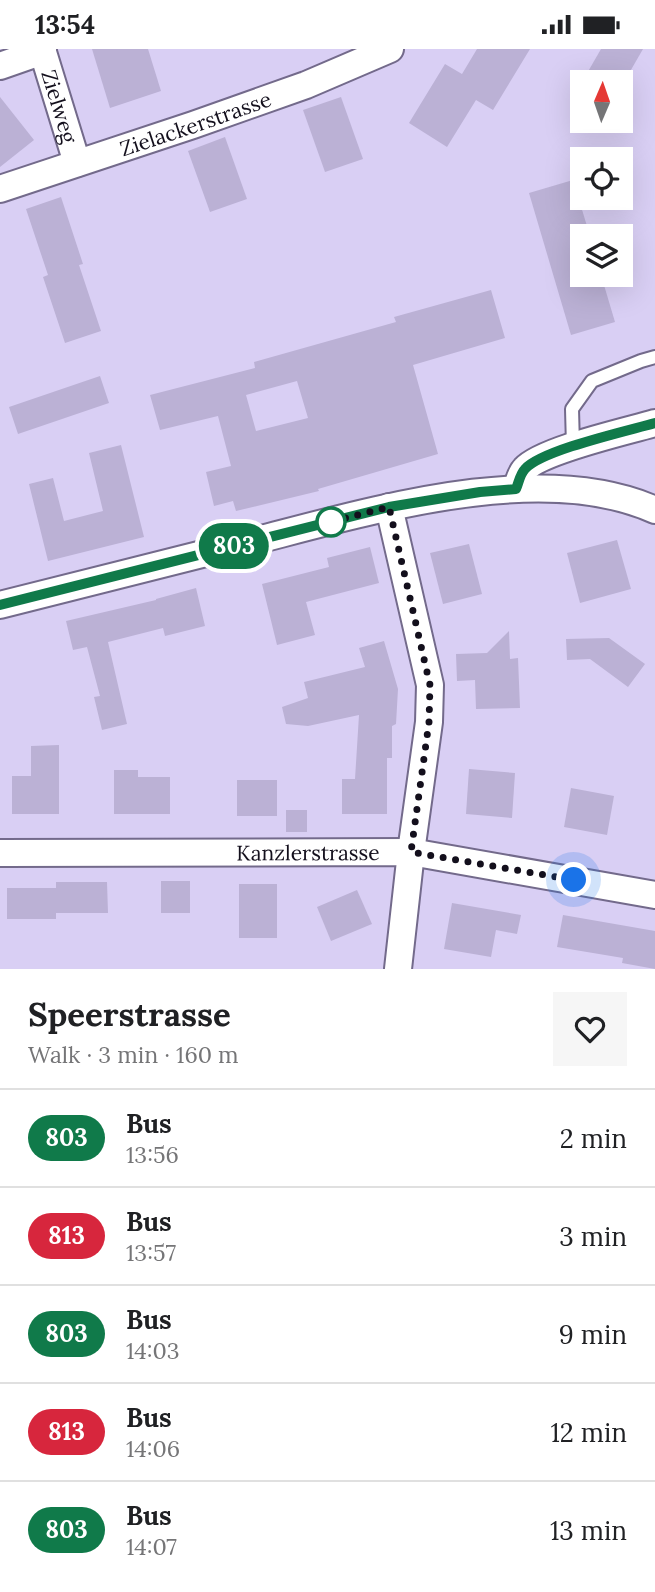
<!DOCTYPE html>
<html lang="en">
<head>
<meta charset="utf-8">
<style>
  :root { --surface:#fff; --page:#f6f6f6; --text:#202124; --muted:#757577; --line:#e0e0e0 }
  body { margin:0; font-family:Lora,serif; background:var(--page); color:var(--text); height:100vh; display:flex; flex-direction:column; font-size:26px; white-space:nowrap }
  * { box-sizing:border-box; margin:0 }
  p { font-size:23px; color:var(--muted) }
  .icon { flex:none; width:38px; height:38px; fill:none; stroke:currentColor; stroke-width:2; stroke-linecap:round; stroke-linejoin:round }
  .map { position:relative; height:920px; overflow:hidden }
  .side { display:flex; flex-direction:column; background:var(--surface); flex:1 }
  .side>* { flex:none }
  .badge { padding:0 14px; border-radius:23px; font-size:24px; line-height:46px }
  .needle { width:46px; rotate:2deg }
  .fabs { position:absolute; left:570px; top:21px; display:grid; gap:14px }
  .fabs a { display:grid; place-items:center; width:63px; height:63px; border-radius:0px; background:var(--surface); box-shadow:0 7px 28px #0002; font-size:35px }
  .you { position:absolute; width:35px; height:35px; margin:-18px; border:5px solid #fff; border-radius:50%; background:#1a73e8; box-shadow:0 0 0 10px #1a73e833 }
  .map>.badge { position:absolute; translate:-50% -50%; box-shadow:0 0 0 4px #fff }
  .round { display:grid; place-items:center; flex:none; width:74px; height:74px; border-radius:0px; background:var(--page) }
  .summary { display:flex; align-items:center; justify-content:space-between; height:119px; padding:0 28px }
  h1 { font-size:33px; font-weight:700; line-height:52px }
  ul { padding:0; list-style:none }
  li { display:flex; align-items:center; gap:21px; height:98px; padding:0 28px; border-top:2px solid var(--line) }
  li div { flex:1 }
  li b { display:block; font-size:26px }
  li em { font-style:normal }
  li .badge { min-width:77px; font-weight:700; text-align:center }
  .status { display:flex; justify-content:space-between; align-items:center; height:49px; padding:0 35px; background:var(--surface); direction:ltr }
  .status svg { height:19px; fill:currentColor }
  .map>svg:first-child { display:block }
  .building { fill:#bbb1d5; fill-rule:evenodd }
  .lines { fill:none; stroke-linecap:round; stroke-linejoin:round }
  .lane-casing { stroke:#736a8b; stroke-width:16 }
  .street-casing { stroke:#736a8b; stroke-width:30 }
  .lane { stroke:#fff; stroke-width:12 }
  .street { stroke:#fff; stroke-width:26 }
  .line-casing { stroke:#fff; stroke-width:16 }
  .line { stroke:#107a4a; stroke-width:10 }
  .walk { stroke:#130f1c; stroke-width:7; stroke-dasharray:0 12.6 }
  .stop-dot { fill:#fff; stroke:#107a4a; stroke-width:3.5 }
  .labels { text-anchor:middle; dominant-baseline:central; stroke-width:6; stroke-linejoin:round; paint-order:stroke }
  .street-label { font-size:21px; fill:#130f1c; stroke:#e5ddfb }
</style>
</head>
<body>
<div class="status"><b>13:54</b><svg viewBox="0 0 49 12"><path d="M0 12V9h3v3zM5 12V6h3v6zM10 12V3h3v9zM15 12V0h3v12zM26 1h20v11H26zM47 4h2v5h-2z"/></svg></div>
<div class="map">
<svg width="655" height="920" viewBox="0 0 655 920">
  <rect width="100%" height="100%" fill="#d9cff4"/>
  <g class="building">
    <path d="M92,0H148L161,42L110,59Z"/>
    <path d="M477,0H530L493,61L476,51L447,98L409,74L445,15L462,25Z"/>
    <path d="M601,0H643L624,33H582Z"/>
    <path d="M0,48L34,91L0,118Z"/>
    <path d="M341,48L363,110L325,123L303,61Z"/>
    <path d="M225,88L247,150L210,163L188,102Z"/>
    <path d="M573,131L590,187H583V226H601L615,273L571,286L529,144Z"/>
    <path d="M61,148L83,215L79,216L101,282L65,294L43,228L48,226L26,160Z"/>
    <path d="M491,241L505,289L413,316L438,405L318,440L319,442L236,462L233,452L214,457L206,423L231,417L218,367L160,381L150,346L255,319L254,313L396,273L394,268ZM297,332L308,369L256,382L246,346Z"/>
    <path d="M100,327L109,354L18,385L9,358Z"/>
    <path d="M121,396L144,488L48,512L29,435L53,429L64,472L103,462L89,404Z"/>
    <path d="M617,491L631,540L580,554L567,504Z"/>
    <path d="M469,495L482,545L443,555L430,504Z"/>
    <path d="M370,498L379,534L306,553L315,586L277,596L262,535L329,518L327,509Z"/>
    <path d="M196,539L205,577L165,587L163,579L108,593L127,675L102,681L94,648L100,647L87,598L73,601L66,572L156,551V550Z"/>
    <path d="M509,582L510,610L518,609L520,659L476,660L475,631L457,632L456,605L487,604Z"/>
    <path d="M609,589L645,615L628,638L590,610L567,611L566,590Z"/>
    <path d="M384,592L398,640L396,675L392,677V709H387V765H342V730H355L359,666L308,677L286,675L282,658L308,649L304,633L365,618L359,599Z"/>
    <path d="M59,696V765H12V727H31V697Z"/>
    <path d="M469,720L515,724L512,769L466,765Z"/>
    <path d="M114,721H138V728H170V765H114Z"/>
    <rect x="237" y="731" width="40" height="36"/>
    <path d="M571,739L614,747L607,786L564,778Z"/>
    <rect x="286" y="761" width="21" height="22"/>
    <rect x="161" y="832" width="29" height="32"/>
    <path d="M56,833H107L108,864H56V870H7V839H56Z"/>
    <rect x="239" y="835" width="38" height="54"/>
    <path d="M357,841L372,875L331,892L317,858Z"/>
    <path d="M452,854L521,866L517,885L496,881L491,908L444,900Z"/>
    <path d="M563,866L655,882V920L622,914L623,909L557,898Z"/>
  </g>
  <g class="lines">
    <defs>
      <path id="lane" d="M573,397L572,360L592,332L641,312L655,308"/>
      <g id="street">
        <path id="s1" d="M42,0L77,114"/>
        <path d="M0,17L43,2"/>
        <path id="s2" d="M0,140L193,76L306,36L390,0"/>
        <path d="M516,440C519,433 520,425 525,420C542,401 628,382 655,374"/>
        <path d="M389,458L430,636L429,673L411,803L398,920"/>
        <path d="M0,556C79,536 159,516 238,496C358,466 537,408 655,461"/>
        <path id="s3" d="M0,804L411,803L655,846"/>
      </g>
    </defs>
    <use href="#lane" class="lane-casing"/>
    <use href="#street" class="street-casing"/>
    <use href="#lane" class="lane"/>
    <use href="#street" class="street"/>
  </g>
  <g class="lines">
    <defs>
      <path id="line" d="M0,556L389,458L480,443L516,440C519,433 520,425 525,420C542,401 627,382 655,374"/>
    </defs>
    <use href="#line" class="line-casing"/>
    <use href="#line" class="line"/>
    <path class="walk" d="M331,473L326,474L389,458L430,636L429,673L411,803L574,831"/>
  </g>
  <circle class="stop-dot" cx="331" cy="473" r="14"/>
  <g class="labels">
    <g class="street-label">
      <text stroke="none"><textPath href="#s1" startOffset="60">Zielweg</textPath></text>
      <text stroke="none"><textPath href="#s2" startOffset="206">Zielackerstrasse</textPath></text>
      <text stroke="none"><textPath href="#s3" startOffset="308">Kanzlerstrasse</textPath></text>
    </g>
  </g>
</svg>
<div class="fabs">
<a><svg class="needle" viewBox="-14 -14 28 28"><path d="M0-13l5 13h-10z" fill="#e53935"/><path d="M0 13l5-13h-10z" fill="#757577"/></svg></a>
<a><svg class="icon" aria-label="locate" viewBox="0 0 24 24"><circle cx="12" cy="12" r="6"/><path d="M12 2v4M12 18v4M2 12h4M18 12h4"/></svg></a>
<a><svg class="icon" aria-label="layers" viewBox="0 0 24 24"><path d="M12 4l9 5-9 5-9-5zM3 14l9 5 9-5"/></svg></a>
</div>
<div class="you" style="left:574px;top:831px"></div>
<b class="badge" style="left:234px;top:497px;background:#107a4a;color:#fff">803</b>
</div>
<section class="side">
<div class="summary"><div><h1>Speerstrasse</h1><p>Walk · 3 min · 160 m</p></div><a class="round"><svg class="icon" aria-label="heart" viewBox="0 0 24 24"><path d="M12 20l-8-8c-3-5 5-10 8-4 3-6 11-1 8 4z"/></svg></a></div>
<ul>
<li><span class="badge" style="background:#107a4a;color:#fff">803</span><div><b>Bus</b><p>13:56</p></div><em>2 min</em></li>
<li><span class="badge" style="background:#d7263d;color:#fff">813</span><div><b>Bus</b><p>13:57</p></div><em>3 min</em></li>
<li><span class="badge" style="background:#107a4a;color:#fff">803</span><div><b>Bus</b><p>14:03</p></div><em>9 min</em></li>
<li><span class="badge" style="background:#d7263d;color:#fff">813</span><div><b>Bus</b><p>14:06</p></div><em>12 min</em></li>
<li><span class="badge" style="background:#107a4a;color:#fff">803</span><div><b>Bus</b><p>14:07</p></div><em>13 min</em></li>
</ul>
</section>
</body>
</html>
